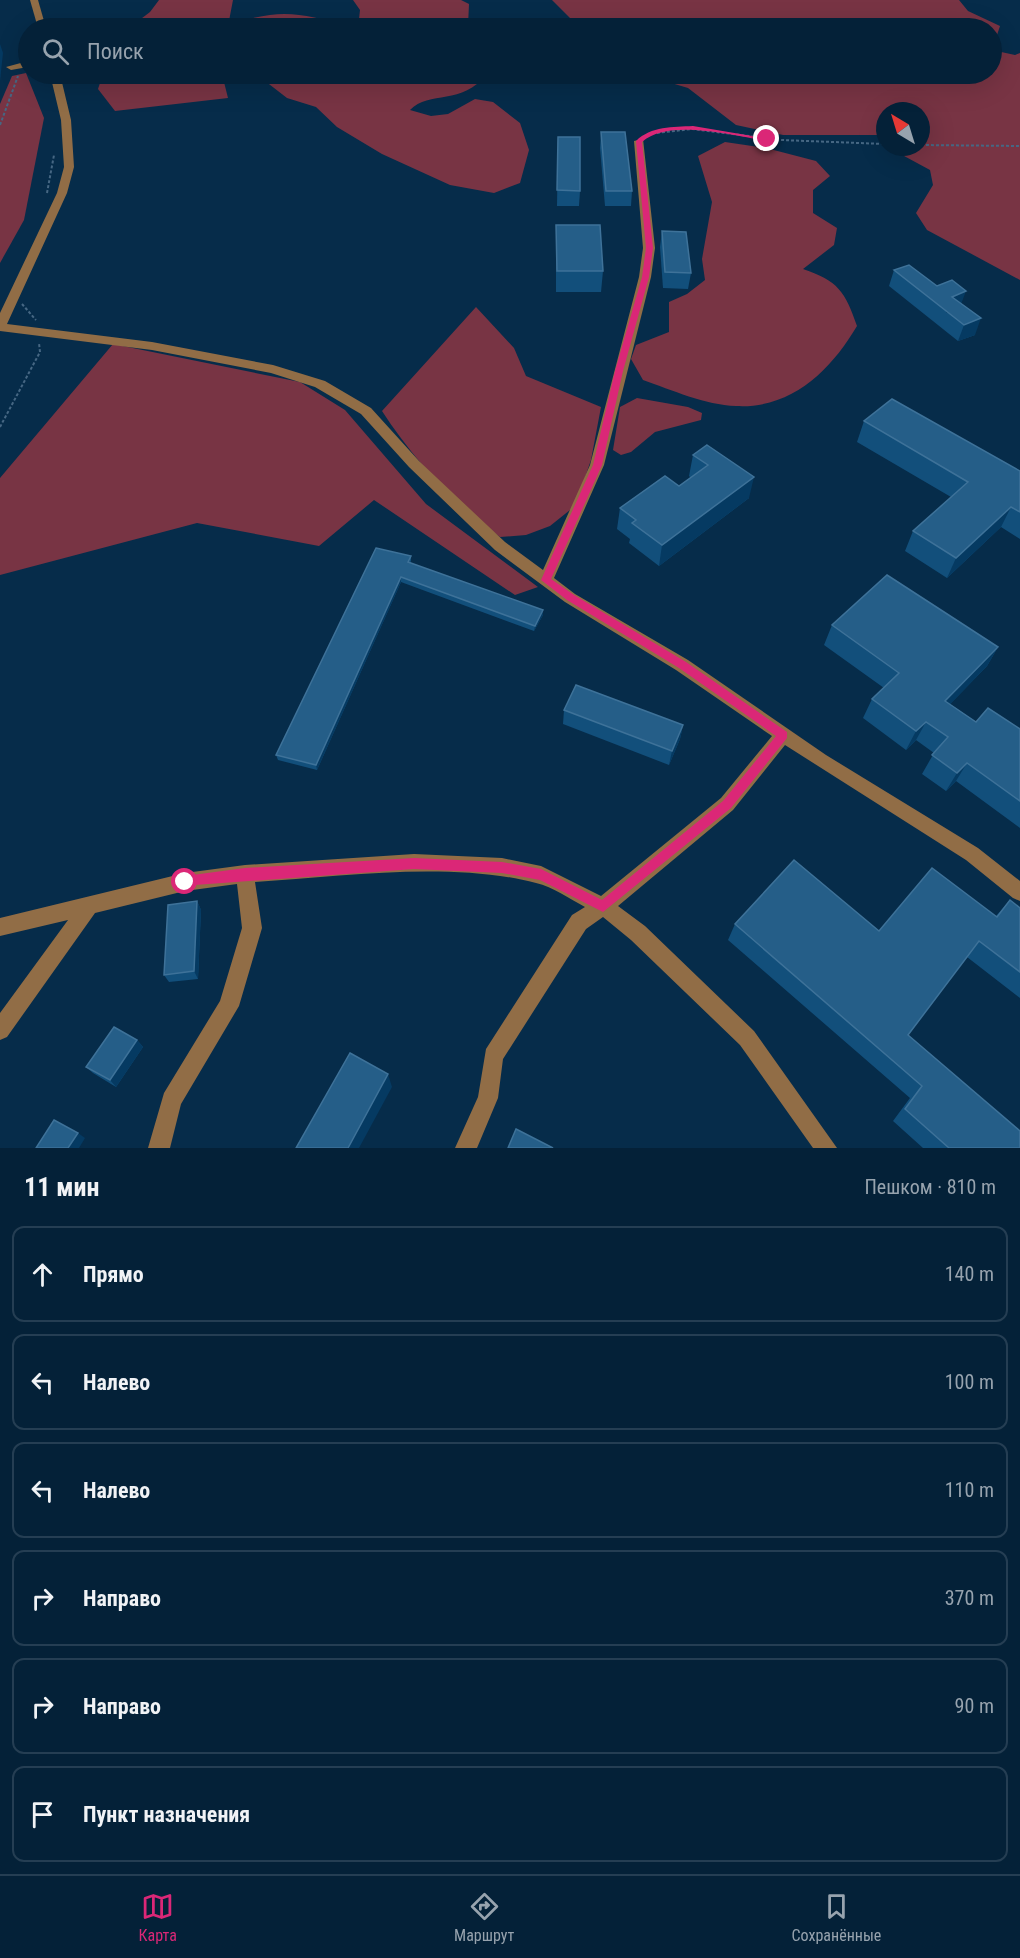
<!DOCTYPE html>
<html lang="ru">
<meta charset="utf-8">
<style>
:root{--surface:#042138;--page:#122e43;--text:#f1f3f6;--muted:#97a3ae;--line:#253e53;--accent:#db2777}
body{margin:0;font-family:"Roboto Condensed",sans-serif;background:var(--page);color:var(--text)}
.compass{position:absolute;left:876px;top:102px;width:54px;height:54px;border-radius:50%;background:var(--surface);box-shadow:0 6px 24px #0002;rotate:322deg}
.stop{position:absolute;width:18px;height:18px;margin:-14px;border:4px solid #db2777;border-radius:50%;background:#fff}
.stop.end{background:#db2777;border-color:#fff;box-shadow:0 2px 6px #0008}
.list{margin:0;padding:0;list-style:none}
h2{display:flex;justify-content:space-between;align-items:center;height:78px;margin:0;padding:0 24px;font-size:26px}
h2 small{font-size:20px;font-weight:400;color:var(--muted)}
.list li{display:grid;grid-template-columns:39px 1fr auto;gap:18px;align-items:center;box-sizing:border-box;height:96px;margin:0 12px 12px;padding:0 12px;border:2px solid var(--line);border-radius:12px}
.list b{display:block;font-size:22px;white-space:nowrap}
.list em{font-size:20px;font-style:normal;color:var(--muted)}
.icon{flex:none;width:33px;height:33px;fill:none;stroke:currentColor;stroke-width:2;stroke-linecap:round;stroke-linejoin:round}
.map{position:relative;flex:none;width:1020px;height:1148px;overflow:hidden}
.search{position:absolute;background:var(--surface);box-shadow:0 6px 24px #0002;left:18px;right:18px;top:18px;height:66px;display:flex;align-items:center;gap:15px;box-sizing:border-box;padding:0 21px;border-radius:33px;color:var(--muted);font-size:22px}
.sheet{height:726px;background:var(--surface)}
nav{display:flex;justify-content:space-around;align-items:center;box-sizing:border-box;height:84px;border-top:2px solid var(--line);background:var(--surface);font-size:16px;color:var(--muted)}
nav a{display:grid;justify-items:center;gap:3px}
nav .on{color:var(--accent)}
.map>svg:first-child{display:block}
.green{fill:#783444}
.lines{fill:none;stroke-linecap:round;stroke-linejoin:round}
.path{stroke:#466783;stroke-width:2;stroke-dasharray:3 2;stroke-linecap:butt}
.minor{fill:#916d46;fill-rule:evenodd}
.wall{fill:#124f7b}
.shaded-wall{fill:#053a62}
.building{fill:#255e88;stroke:#3e7299;stroke-width:1.5}
.route{fill:#db2777}
</style>
<div class="map">
<svg width="1020" height="1148" viewBox="0 0 1020 1148">
<rect width="100%" height="100%" fill="#062c4a"/>
<g class="green">
<path d="M159 0H233L228 26C279 7 300 13 350 26L359 19 360 10 353 0H461L469 4 468 26 470 28H129L150 12Z"/>
<polygon points="552,0 959,0 968,11 1000,26 992,50 1015,55 1020,53 1020,280 927,230 916,213 933,185 930,170 893,150 893,147 921,147 921,111 885,111 885,135 783,135 736,125 688,88 641,74 992,74 992,28 580,28"/>
<polygon points="26,73 44,118 24,220 0,263 0,104 12,76"/>
<polygon points="103,74 222,74 228,98 115,111 98,89"/>
<path d="M256 74H486C463 106 429 90 410 110L431 116 448 114 475 99 493 102 520 123 529 150 520 183 494 193 450 185 382 154 337 127 316 107 287 98Z"/>
<path d="M725 142 766 148 816 161 830 176 813 190V213L837 228 834 245 803 269C838 281 845 291 857 326 831 370 792 409 736 406 705 405 672 390 643 380L631 359 636 345 669 332V302L687 294 705 280 702 259 712 202 698 156Z"/>
<path d="M476 307 514 348 526 376 601 407 591 460 575 506 550 526 526 535 500 537C454 503 413 459 382 411Z"/>
<polygon points="113,344 300,382 345,410 426,504 538,587 515,595 374,500 319,546 197,523 0,575 0,478"/>
<polygon points="637,398 688,407 702,413 701,420 655,432 631,452 621,455 613,450 620,407"/>
</g>
<g class="lines">
<g class="path">
<polyline points="0,125 18,76"/>
<polyline points="647,134 692,129 781,140 885,144"/>
<polyline points="921,145 1020,146"/>
<polyline points="47,193 54,155"/>
<polyline points="22,304 36,320"/>
<polyline points="0,427 40,352 39,343"/>
</g>
<g class="minor">
<polygon points="30,0 38,0 46,28 38,28"/>
<polygon points="28,61 28,67 11,70 6,67"/>
<path d="M50 74H60L71 120 74 167 67 193 7 324 152 342 273 365 325 381 371 408 419 461 505 542 543 570 590 465 639 277 643 248 634 141 643 139 655 248 651 277 604 465 554 578 575 594 688 660 826 755 978 848 1020 881V901L1013 898 966 860 785 745 733 810 618 906 645 926 754 1031 837 1148H813L740 1045 631 940 603 917 586 929 503 1059 498 1098 477 1148H455L478 1097 486 1049 572 915 585 907C570 899 553 887 536 883 452 861 342 876 255 882L262 928 239 1006 181 1104 170 1148H148L164 1093 220 1001 242 928 237 884 185 891 95 913 7 1037 0 1040V1013L68 920 0 936V918L185 873 245 865 414 854 502 858 541 866 601 896 721 798 772 736 676 670 565 602 495 550 409 467 361 414 315 387 271 373 152 350 0 331V313L57 193 64 167 61 120Z"/>
</g>
</g>
<g class="wall">
<polygon points="601,132 632,191 631,206 605,206 600,148"/>
<polygon points="558,137 580,191 579,206 557,206"/>
<polygon points="556,225 603,271 601,292 556,292"/>
<polygon points="662,231 691,273 688,289 663,288 660,247"/>
<polygon points="894,270 962,304 975,335 958,341 889,286"/>
<polygon points="864,421 1020,471 1020,539 1001,527 947,578 905,551 913,531 951,497 857,442"/>
<polygon points="707,445 749,498 659,566 629,543 630,539 617,529 620,508 679,486 691,478 689,476 693,455"/>
<polygon points="411,556 411,561 410,563 543,615 534,631 401,582 317,770 278,760 276,755"/>
<polygon points="832,625 998,647 987,666 950,704 976,722 1020,729 1020,828 956,781 946,791 922,774 934,753 916,740 906,750 863,718 872,699 884,688 824,645"/>
<polygon points="564,710 683,725 680,739 669,765 563,724"/>
<polygon points="1010,900 1020,908 1020,998 967,957 908,1035 1020,1148 923,1148 893,1121 910,1098 728,940 735,924 879,931 996,916"/>
<polygon points="197,901 201,910 198,979 169,982 164,975"/>
<polygon points="137,1040 143,1047 116,1087 93,1073 86,1067"/>
</g>
<g class="shaded-wall">
<polygon points="0,44 3,53 0,81"/>
<polygon points="966,291 960,307 946,313 952,297"/>
<polygon points="981,318 975,335 958,341 964,325"/>
<polygon points="754,477 749,498 659,566 662,545"/>
<polygon points="1011,507 1001,527 947,578 956,558"/>
<polygon points="401,577 401,582 317,770 316,765"/>
<polygon points="543,610 543,615 534,631 535,626"/>
<polygon points="998,647 987,666 935,720 945,701"/>
<polygon points="926,722 916,740 906,750 916,731"/>
<polygon points="683,725 680,739 669,765 672,751"/>
<polygon points="967,763 956,781 946,791 957,773"/>
<polygon points="197,901 201,910 198,979 194,971"/>
<polygon points="137,1040 143,1047 116,1087 110,1080"/>
<polygon points="388,1074 392,1087 359,1148 348,1148"/>
<polygon points="78,1133 85,1138 79,1148 68,1148"/>
</g>
<g class="building">
<polygon points="601,132 625,132 632,191 606,191"/>
<polygon points="558,137 580,137 580,191 557,190"/>
<polygon points="556,225 600,225 603,271 557,271"/>
<polygon points="662,231 686,232 691,273 665,272"/>
<polygon points="909,265 937,286 952,280 966,291 952,297 981,318 964,325 894,270"/>
<polygon points="892,399 1020,471 1020,512 1011,507 956,558 913,531 968,482 864,421"/>
<polygon points="707,445 754,477 662,545 632,523 636,520 620,508 665,476 679,486 708,465 693,455"/>
<polygon points="376,548 411,556 408,562 543,610 535,626 401,577 316,765 276,755"/>
<polygon points="887,575 998,647 945,701 976,722 988,708 1020,729 1020,801 967,763 957,773 932,755 948,737 926,722 916,731 872,699 899,673 832,625"/>
<polygon points="576,685 683,725 672,751 564,710"/>
<polygon points="794,860 879,931 932,868 997,917 1010,900 1020,908 1020,972 979,941 908,1035 1020,1131 1020,1148 949,1148 905,1109 922,1086 735,924"/>
<polygon points="197,901 194,971 164,975 168,905"/>
<polygon points="114,1027 137,1040 110,1080 86,1067"/>
<polygon points="350,1053 388,1074 348,1148 296,1148"/>
<polygon points="54,1120 78,1133 68,1148 36,1148"/>
<polygon points="516,1129 553,1148 508,1148"/>
</g>
<path class="route" d="M693 126 770 139 767 141C734 136 669 118 642 142L653 248 649 277 623 371 602 465 551 579 574 595 686 662 787 732V738L731 808 603 912 540 880 502 873 414 869 181 886 179 882 185 876 245 868 414 858 502 862 541 869 602 900 723 801 776 736 679 668 567 600 541 580 593 465 615 371 642 277 646 248 636 141C651 126 673 127 693 126Z"/>
</svg>
<svg class="compass" viewBox="-18 -18 36 36"><path d="M0-13l5 13h-10z" fill="#e53935"/><path d="M0 13l5-13h-10z" fill="#97a3ae"/></svg>
<div class="stop" style="left:185px;top:882px"></div>
<div class="stop end" style="left:767px;top:139px"></div>
<div class="search"><svg class="icon" aria-label="search" viewBox="0 0 24 24"><circle cx="10" cy="10" r="6"/><path d="M15 15l6 6"/></svg>Поиск</div>
</div>
<section class="sheet">
<h2>11 мин<small>Пешком · 810 m</small></h2>
<ul class="list">
<li><svg class="icon" aria-label="ahead" viewBox="0 0 24 24"><path d="M12 20V5M6 11l6-6 6 6"/></svg><div><b>Прямо</b></div><em>140 m</em></li>
<li><svg class="icon" aria-label="left" viewBox="0 0 24 24"><path d="M17 20v-9H6M10 6l-5 5 5 5"/></svg><div><b>Налево</b></div><em>100 m</em></li>
<li><svg class="icon" aria-label="left" viewBox="0 0 24 24"><path d="M17 20v-9H6M10 6l-5 5 5 5"/></svg><div><b>Налево</b></div><em>110 m</em></li>
<li><svg class="icon" aria-label="right" viewBox="0 0 24 24"><path d="M7 20v-9h11M14 6l5 5-5 5"/></svg><div><b>Направо</b></div><em>370 m</em></li>
<li><svg class="icon" aria-label="right" viewBox="0 0 24 24"><path d="M7 20v-9h11M14 6l5 5-5 5"/></svg><div><b>Направо</b></div><em>90 m</em></li>
<li><svg class="icon" aria-label="arrive" viewBox="0 0 24 24"><path d="M6 21V4h12l-3 4 3 4H6"/></svg><div><b>Пункт назначения</b></div></li>
</ul>
</section>
<nav>
<a class="on"><svg class="icon" aria-label="map" viewBox="0 0 24 24"><path d="M3 6l6-2 6 2 6-2v14l-6 2-6-2-6 2zM9 4v14M15 6v14"/></svg>Карта</a>
<a><svg class="icon" aria-label="directions" viewBox="0 0 24 24"><path d="M12 3l9 9-9 9-9-9zM9 14v-3h6M13 9l2 2-2 2"/></svg>Маршрут</a>
<a><svg class="icon" aria-label="saved" viewBox="0 0 24 24"><path d="M7 4h10v16l-5-4-5 4z"/></svg>Сохранённые</a>
</nav>
